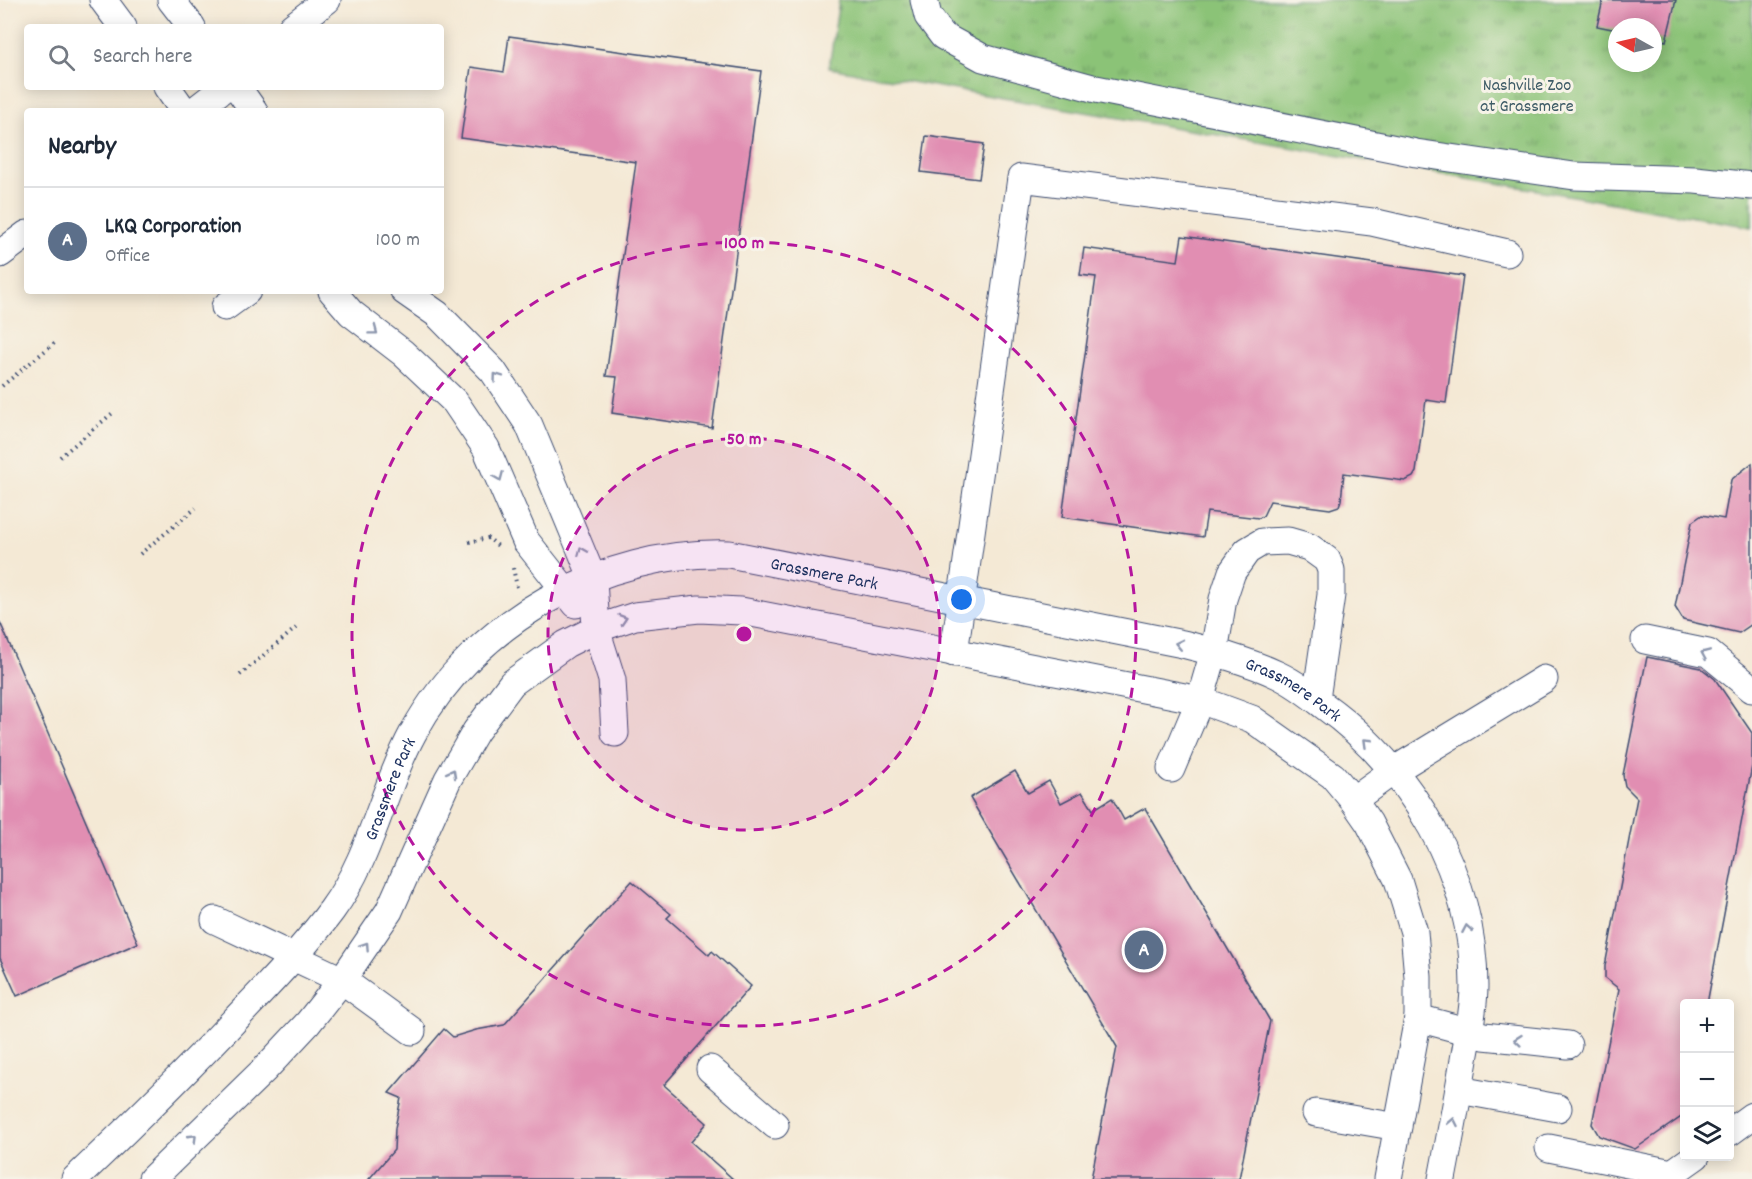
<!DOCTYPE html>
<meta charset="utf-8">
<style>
:root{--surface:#fff;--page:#f2f2f3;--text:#1f2937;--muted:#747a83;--line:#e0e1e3;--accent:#db2777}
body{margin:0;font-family:Dekko,sans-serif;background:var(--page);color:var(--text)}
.controls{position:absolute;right:18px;bottom:18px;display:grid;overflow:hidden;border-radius:6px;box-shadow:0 3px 15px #0003}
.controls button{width:54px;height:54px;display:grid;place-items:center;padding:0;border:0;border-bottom:2px solid var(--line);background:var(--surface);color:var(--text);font:30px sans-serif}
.compass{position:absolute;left:1608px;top:18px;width:54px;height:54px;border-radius:50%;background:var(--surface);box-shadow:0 3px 15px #0003;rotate:278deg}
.you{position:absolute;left:962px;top:600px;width:21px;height:21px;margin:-15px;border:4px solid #fff;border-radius:50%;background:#1a73e8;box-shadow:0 0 0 9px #1a73e833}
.badge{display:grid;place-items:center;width:39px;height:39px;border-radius:50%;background:var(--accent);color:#fff;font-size:20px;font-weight:700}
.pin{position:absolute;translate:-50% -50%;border:3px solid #fff;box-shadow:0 2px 6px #0006}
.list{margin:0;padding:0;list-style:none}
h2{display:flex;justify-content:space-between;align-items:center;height:78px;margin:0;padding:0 24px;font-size:26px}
h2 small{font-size:20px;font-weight:400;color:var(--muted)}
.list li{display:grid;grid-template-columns:39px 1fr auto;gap:18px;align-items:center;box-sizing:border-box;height:108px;padding:0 24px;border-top:2px solid var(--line)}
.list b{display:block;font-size:22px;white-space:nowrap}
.list p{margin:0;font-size:20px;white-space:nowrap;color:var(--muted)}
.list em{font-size:20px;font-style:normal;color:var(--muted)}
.icon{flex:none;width:33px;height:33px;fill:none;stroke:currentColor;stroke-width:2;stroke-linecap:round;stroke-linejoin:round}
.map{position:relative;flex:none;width:1752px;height:1179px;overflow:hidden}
.search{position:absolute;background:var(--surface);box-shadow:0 3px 15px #0003;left:24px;top:24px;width:420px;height:66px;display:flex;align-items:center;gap:15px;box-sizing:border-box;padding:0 21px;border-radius:6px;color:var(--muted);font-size:22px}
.panel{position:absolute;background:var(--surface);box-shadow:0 3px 15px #0003;left:24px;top:108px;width:420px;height:186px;border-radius:6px}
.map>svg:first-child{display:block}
.grass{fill:url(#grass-tufts);stroke:#53796a;stroke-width:1.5;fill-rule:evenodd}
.building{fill:#e18eb2}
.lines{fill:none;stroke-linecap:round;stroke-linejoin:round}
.minor-casing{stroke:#3c4b70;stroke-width:29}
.path{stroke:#3c4b70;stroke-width:4;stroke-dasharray:1.5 4.5;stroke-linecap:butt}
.minor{stroke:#fff;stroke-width:27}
.oneway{stroke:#8d97ae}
.ring{fill:none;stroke:#b5179e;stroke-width:3;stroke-dasharray:10 8}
.labels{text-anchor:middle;stroke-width:6;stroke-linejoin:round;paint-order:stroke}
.park-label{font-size:18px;fill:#3d5b66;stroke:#f7f3e8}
.street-label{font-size:18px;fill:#1b2f5e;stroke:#f7f3e8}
.centre{fill:#b5179e;stroke:#f7f3e8;stroke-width:3}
.ring-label{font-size:18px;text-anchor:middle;font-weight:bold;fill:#b5179e;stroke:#f7f3e8;stroke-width:6;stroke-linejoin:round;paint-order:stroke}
</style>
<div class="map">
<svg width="1752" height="1179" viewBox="0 0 1752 1179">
<defs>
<pattern id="grass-tufts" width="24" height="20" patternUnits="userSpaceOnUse" patternTransform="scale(1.5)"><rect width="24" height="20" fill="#8bc377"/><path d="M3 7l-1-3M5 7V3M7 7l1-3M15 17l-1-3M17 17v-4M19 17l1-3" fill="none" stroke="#719f65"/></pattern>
</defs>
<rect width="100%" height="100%" fill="#f7f3e8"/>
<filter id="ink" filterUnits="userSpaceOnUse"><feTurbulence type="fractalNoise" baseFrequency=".0167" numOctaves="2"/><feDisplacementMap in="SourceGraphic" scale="12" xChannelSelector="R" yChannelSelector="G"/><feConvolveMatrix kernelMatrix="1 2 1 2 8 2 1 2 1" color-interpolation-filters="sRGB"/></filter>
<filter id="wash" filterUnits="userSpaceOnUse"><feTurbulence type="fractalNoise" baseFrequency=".008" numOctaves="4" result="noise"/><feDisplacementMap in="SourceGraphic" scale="24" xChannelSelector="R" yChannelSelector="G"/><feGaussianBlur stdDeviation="1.35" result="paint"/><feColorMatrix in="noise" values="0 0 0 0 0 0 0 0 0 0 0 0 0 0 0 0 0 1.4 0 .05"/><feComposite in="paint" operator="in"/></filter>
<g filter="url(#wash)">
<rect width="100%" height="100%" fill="#f4e9d5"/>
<path class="grass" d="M839 0H1752V227L829 68ZM1617 27H1653V63H1617Z"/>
<g id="blocks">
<g class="building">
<polygon points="1603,0 1676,0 1666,41 1653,38 1653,27 1617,27 1617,30 1597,26"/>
<polygon points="509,36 761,71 712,428 612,413 617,377 606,376 636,162 461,138 471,67 504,72"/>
<polygon points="926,136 984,144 979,179 921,172"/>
<polygon points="1182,236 1463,276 1446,403 1426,400 1416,472 1413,477 1405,481 1344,473 1341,500 1339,506 1330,509 1270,501 1263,516 1259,518 1207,512 1203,537 1062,517 1096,277 1080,275 1084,248 1178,261"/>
<polygon points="1752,463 1752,624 1739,633 1683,620 1675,607 1692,522 1702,515 1724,519 1731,480"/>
<polygon points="0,622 138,943 17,996 0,958"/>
<polygon points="1647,657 1701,668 1715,679 1752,733 1752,766 1707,1004 1684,1004 1684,1115 1635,1149 1599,1136 1592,1124 1619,989 1605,978 1605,966 1637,798 1625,786 1623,775"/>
<polygon points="1015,771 1028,793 1049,781 1061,803 1082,792 1093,810 1112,798 1124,820 1145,808 1270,1021 1239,1179 1091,1179 1117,1047 970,798"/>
<polygon points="632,881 671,914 667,918 709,955 712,951 751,986 664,1085 707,1123 691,1142 733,1179 369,1179 394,1150 395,1128 401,1098 389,1093 444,1029 453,1037 476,1030 504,1025"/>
</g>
</g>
</g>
<g filter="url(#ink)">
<use href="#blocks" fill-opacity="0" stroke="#3c4b70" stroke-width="1.5"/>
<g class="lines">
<g class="minor-casing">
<g id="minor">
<polyline points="103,0 123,27"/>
<polyline points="171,0 192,27"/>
<polyline points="924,0 928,16 943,36 983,58 1096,89 1416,153 1574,176 1695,180 1752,186"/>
<polyline points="292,27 327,0"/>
<polyline points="167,87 184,111"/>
<polyline points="237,87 254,111"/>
<polyline points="194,111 225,87"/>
<polyline points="0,254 27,234"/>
<polyline points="332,291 351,313 403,353 455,402 486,448 526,541 576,604"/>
<polyline points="404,291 437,314 493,371 529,425 593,579 596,629 612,680 615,733"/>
<polyline points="225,307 247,291"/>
<polyline points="1645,640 1708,653 1752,689"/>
<polyline points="954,653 1021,178 1372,222 1507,253"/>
<polyline points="1171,769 1200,700 1214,652 1223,599 1232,572 1247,551 1262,542 1288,541 1309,547 1327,560 1331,570 1331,595 1316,699"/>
<polyline points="1353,800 1393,771 1544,679"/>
<polyline points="215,920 342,980 412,1031"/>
<polyline points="1418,1018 1484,1036 1568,1045"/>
<polyline points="710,1069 775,1125"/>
<polyline points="1459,1090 1558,1108"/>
<polyline points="1316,1113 1398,1127"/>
<polyline points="1730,1132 1752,1116"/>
<polyline points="1549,1148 1672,1173 1696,1156"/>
<path id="s1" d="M75 1179C134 1123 192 1066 247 1007 277 976 306 945 332 910 371 857 382 790 413 733 474 621 603 550 729 554L1183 644C1214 652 1249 661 1278 675 1295 683 1309 694 1323 705 1412 769 1474 875 1474 986 1474 1009 1469 1032 1465 1054 1458 1096 1450 1137 1442 1179"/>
<polyline points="152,1179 265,1069 308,1023 342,980 389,911 448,779 476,731 512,683 566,644 596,629 635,616 699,609 741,611 1200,700 1252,719 1333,776 1353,800 1369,823 1398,880 1414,932 1418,977 1418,1018 1388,1179"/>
</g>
</g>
<g class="path">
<polyline points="2,386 57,341"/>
<polyline points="60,457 115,411"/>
<polyline points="469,542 488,538 498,546"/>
<polyline points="140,554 196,508"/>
<polyline points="513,568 517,587"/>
<polyline points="240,675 296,628"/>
</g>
<use href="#minor" class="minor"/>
</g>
<defs><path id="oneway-chevron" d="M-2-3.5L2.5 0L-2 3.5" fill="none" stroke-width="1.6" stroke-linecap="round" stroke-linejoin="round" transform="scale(1.5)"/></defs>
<g class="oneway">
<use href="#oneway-chevron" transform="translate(374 331) rotate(37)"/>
<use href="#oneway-chevron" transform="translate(497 377) rotate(-126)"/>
<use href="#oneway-chevron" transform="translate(499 477) rotate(67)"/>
<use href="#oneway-chevron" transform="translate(582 551) rotate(-113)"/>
<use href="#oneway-chevron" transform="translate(623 619) rotate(-18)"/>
<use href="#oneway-chevron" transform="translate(1179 644) rotate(-168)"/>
<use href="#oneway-chevron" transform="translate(1705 654) rotate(-157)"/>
<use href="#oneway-chevron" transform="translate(1367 742) rotate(-136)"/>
<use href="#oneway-chevron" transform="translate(452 773) rotate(-61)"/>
<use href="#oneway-chevron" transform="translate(1467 929) rotate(-100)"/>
<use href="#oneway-chevron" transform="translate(365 946) rotate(-56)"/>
<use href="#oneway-chevron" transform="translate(1518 1040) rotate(-174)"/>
<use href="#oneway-chevron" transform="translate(1453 1122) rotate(-79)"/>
<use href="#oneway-chevron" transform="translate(193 1138) rotate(-44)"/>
</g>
</g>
<circle cx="744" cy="634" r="196" fill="#b5179e" fill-opacity=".12"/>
<g class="ring">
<circle cx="744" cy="634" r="196"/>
<circle cx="744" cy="634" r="392"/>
</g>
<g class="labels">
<g class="park-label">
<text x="1527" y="90">Nashville Zoo<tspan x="1527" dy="21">at Grassmere</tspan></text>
</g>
<g class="street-label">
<text dy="6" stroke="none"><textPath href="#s1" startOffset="1046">Grassmere Park</textPath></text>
<text dy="6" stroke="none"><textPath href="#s1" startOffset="1532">Grassmere Park</textPath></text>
<text dy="6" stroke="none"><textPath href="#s1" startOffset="507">Grassmere Park</textPath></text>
</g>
</g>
<circle cx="744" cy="634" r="9" class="centre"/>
<g class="ring-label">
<text x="744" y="248">100 m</text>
<text x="744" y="444">50 m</text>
</g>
</svg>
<div class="controls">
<button>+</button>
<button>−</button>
<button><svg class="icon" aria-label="layers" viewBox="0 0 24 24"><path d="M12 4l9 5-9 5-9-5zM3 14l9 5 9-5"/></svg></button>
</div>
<svg class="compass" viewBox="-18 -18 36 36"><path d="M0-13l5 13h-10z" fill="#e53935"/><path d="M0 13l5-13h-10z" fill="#747a83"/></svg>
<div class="you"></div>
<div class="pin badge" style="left:1144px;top:950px;background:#5c6f8a">A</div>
<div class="search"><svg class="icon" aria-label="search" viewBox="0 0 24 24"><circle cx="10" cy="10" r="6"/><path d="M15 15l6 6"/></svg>Search here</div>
<section class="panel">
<h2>Nearby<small></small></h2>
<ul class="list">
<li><span class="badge" style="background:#5c6f8a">A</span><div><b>LKQ Corporation</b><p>Office</p></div><em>100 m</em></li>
</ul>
</section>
</div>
